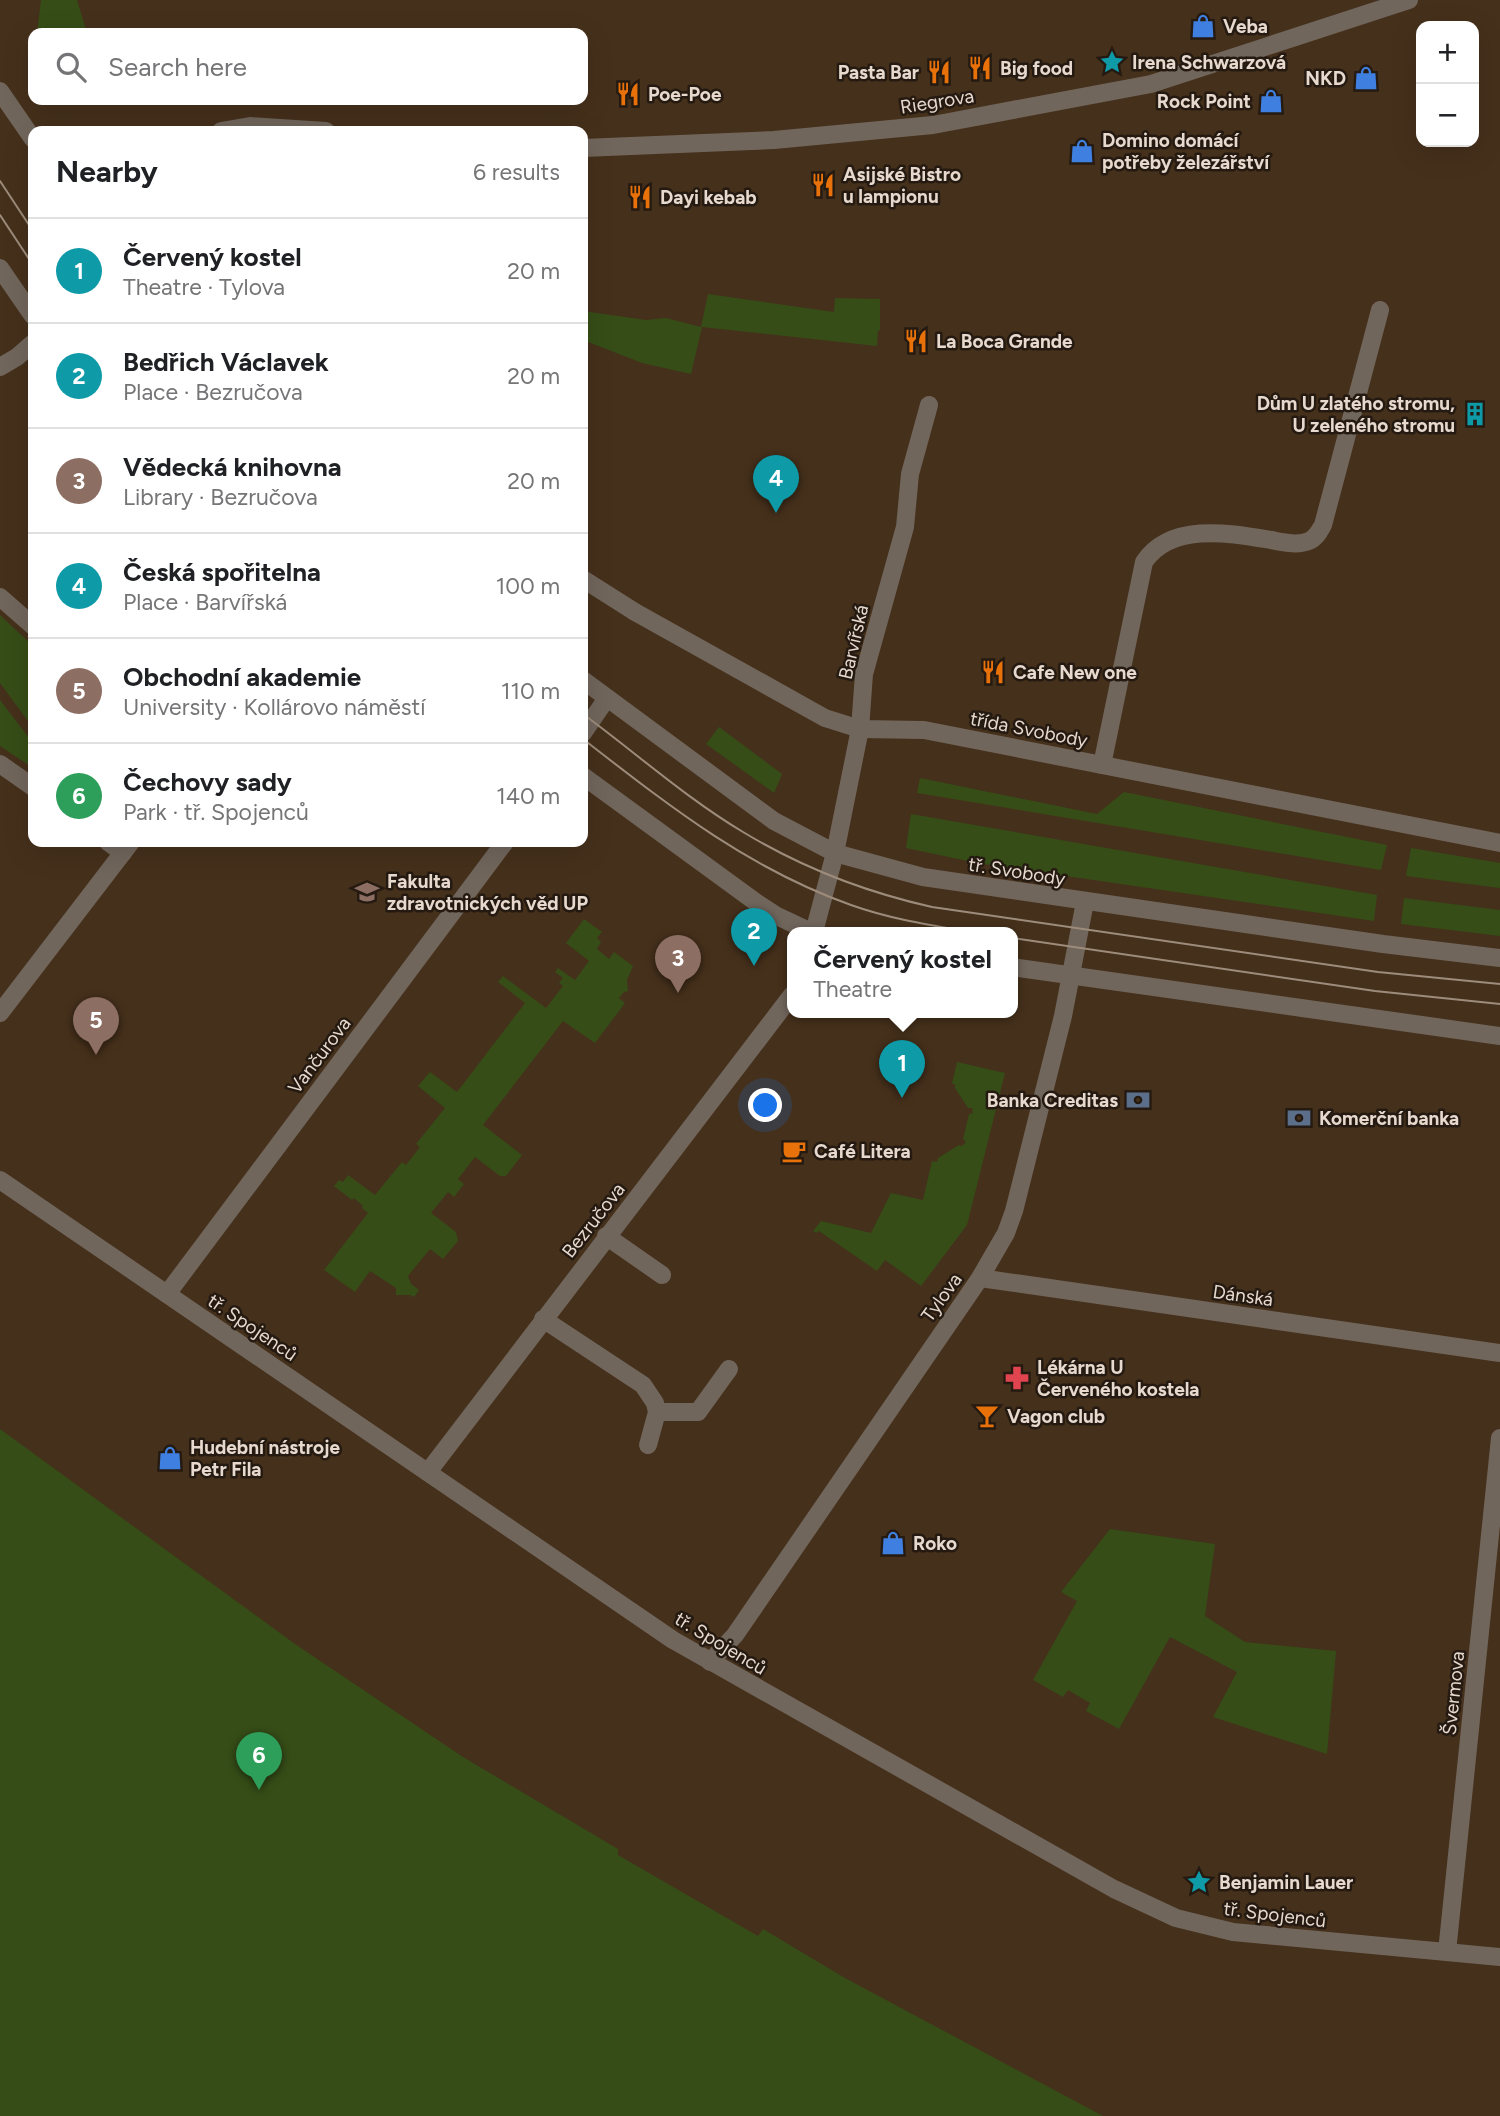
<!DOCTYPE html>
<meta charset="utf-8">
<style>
:root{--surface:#fff;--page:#f2f2f2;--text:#202124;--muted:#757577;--line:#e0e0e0;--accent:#111827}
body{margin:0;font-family:Figtree,sans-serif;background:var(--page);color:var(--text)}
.controls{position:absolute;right:21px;top:21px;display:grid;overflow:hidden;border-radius:14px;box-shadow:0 7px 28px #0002}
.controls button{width:63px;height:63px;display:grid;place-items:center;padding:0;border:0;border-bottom:2px solid var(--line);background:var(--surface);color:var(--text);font:35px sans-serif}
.you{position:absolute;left:766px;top:1106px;width:24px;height:24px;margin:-18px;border:5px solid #fff;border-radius:50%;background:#1a73e8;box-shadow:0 0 0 10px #1a73e833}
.badge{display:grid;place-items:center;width:46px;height:46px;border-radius:50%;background:var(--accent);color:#fff;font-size:23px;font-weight:700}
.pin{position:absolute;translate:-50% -58px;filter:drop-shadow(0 2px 4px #0008)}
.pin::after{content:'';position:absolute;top:37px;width:24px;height:21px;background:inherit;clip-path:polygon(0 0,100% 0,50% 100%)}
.popup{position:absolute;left:787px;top:927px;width:231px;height:91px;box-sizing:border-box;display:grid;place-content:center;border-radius:14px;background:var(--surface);filter:drop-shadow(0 2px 5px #0005);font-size:23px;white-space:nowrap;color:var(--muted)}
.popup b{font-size:26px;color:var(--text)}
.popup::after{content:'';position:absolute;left:50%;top:100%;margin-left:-14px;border:14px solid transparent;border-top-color:var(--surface)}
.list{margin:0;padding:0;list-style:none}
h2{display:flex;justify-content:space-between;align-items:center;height:91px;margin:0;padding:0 28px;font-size:30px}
h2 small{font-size:23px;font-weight:400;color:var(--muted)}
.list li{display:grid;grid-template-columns:46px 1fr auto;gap:21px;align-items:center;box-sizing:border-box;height:105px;padding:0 28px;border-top:2px solid var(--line)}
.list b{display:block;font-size:26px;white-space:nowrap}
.list p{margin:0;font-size:23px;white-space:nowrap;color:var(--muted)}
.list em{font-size:23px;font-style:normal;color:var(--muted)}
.icon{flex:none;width:38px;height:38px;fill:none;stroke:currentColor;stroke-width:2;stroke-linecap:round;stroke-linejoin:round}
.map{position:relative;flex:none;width:1500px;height:2116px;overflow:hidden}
.search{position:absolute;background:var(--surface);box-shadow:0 7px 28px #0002;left:28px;top:28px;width:560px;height:77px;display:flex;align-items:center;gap:18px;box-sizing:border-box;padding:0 24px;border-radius:14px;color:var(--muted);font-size:26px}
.panel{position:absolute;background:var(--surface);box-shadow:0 7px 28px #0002;left:28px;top:126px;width:560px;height:721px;border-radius:14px}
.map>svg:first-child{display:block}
.green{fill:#364d17}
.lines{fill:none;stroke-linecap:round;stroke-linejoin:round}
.service{stroke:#71665c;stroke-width:18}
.pedestrian{stroke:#71665c;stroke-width:18}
.minor{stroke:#71665c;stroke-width:18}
.tertiary{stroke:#71665c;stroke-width:18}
.tram{stroke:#9d8c7b;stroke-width:2}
.labels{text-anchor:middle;stroke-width:5;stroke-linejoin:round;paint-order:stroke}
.poi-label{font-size:19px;font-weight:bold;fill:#e7d9cd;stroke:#241a11;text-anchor:start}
.street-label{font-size:19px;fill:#e7d9cd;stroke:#241a11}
</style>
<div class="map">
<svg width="1500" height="2116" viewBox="0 0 1500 2116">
<rect width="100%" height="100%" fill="#45301b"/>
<g class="green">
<polygon points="41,0 77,0 87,33 37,33"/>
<polygon points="708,294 834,312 835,298 880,299 880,330 878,331 877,346 702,327 691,374 642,363 583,340 583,311 646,320 666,318 701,327"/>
<polygon points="0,615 33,646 33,728 0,683"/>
<polygon points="0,700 33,743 33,768 0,746"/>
<polygon points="719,727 782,774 774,793 706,744"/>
<polygon points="920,778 1097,814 1124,792 1387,845 1381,870 917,793"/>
<polygon points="911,814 1377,895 1374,921 977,863 906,848"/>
<polygon points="1411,848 1500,863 1500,888 1406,876"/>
<polygon points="1404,898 1500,910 1500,936 1401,924"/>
<polygon points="584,919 602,932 597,938 601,942 597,949 609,959 614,952 633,966 627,980 628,991 624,992 619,998 625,1003 595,1043 563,1021 483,1125 522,1155 506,1176 500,1176 475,1157 458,1179 464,1184 454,1197 448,1192 431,1213 456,1232 458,1241 443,1259 430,1249 408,1276 411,1284 419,1290 414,1297 410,1295 396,1295 396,1288 370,1271 355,1292 324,1270 368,1213 362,1208 363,1206 354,1198 352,1200 334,1186 339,1180 343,1182 348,1175 375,1195 402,1162 406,1165 420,1147 416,1144 445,1108 418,1086 430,1072 457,1092 525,1003 498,982 503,976 546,1008 563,986 559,983 563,978 555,972 558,968 575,980 589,961 566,943"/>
<polygon points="957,1062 1005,1073 967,1225 921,1286 885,1260 877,1271 819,1231 816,1233 813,1231 821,1221 871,1233 891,1193 923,1200 932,1161 937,1162 938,1158 959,1145 962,1146 966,1142 963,1139 969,1114 973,1113 972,1108 968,1108 955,1088 955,1084 952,1084"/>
<polygon points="0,1429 295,1644 463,1757 618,1849 618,1855 758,1936 763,1929 845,1978 1103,2116 0,2116"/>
<polygon points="1110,1529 1215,1544 1205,1616 1245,1642 1336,1651 1327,1754 1213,1717 1237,1672 1170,1637 1119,1729 1086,1711 1090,1703 1068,1690 1063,1697 1033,1680 1077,1601 1061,1592"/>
</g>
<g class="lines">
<g class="service">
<path d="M1102 765 1144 562C1171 522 1229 533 1271 540 1282 542 1297 546 1309 541 1316 538 1319 532 1323 525L1380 310"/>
<polyline points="606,1236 662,1275"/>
<polyline points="543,1319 643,1385 655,1403 657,1412 648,1445"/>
<polyline points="657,1412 698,1412 729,1369"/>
</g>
<g class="pedestrian">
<polyline points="221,131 250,126 326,131"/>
<polyline points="583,148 774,140 933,125 1151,84 1409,0"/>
<polyline points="583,579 635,612"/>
</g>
<g class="minor">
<polyline points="0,367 17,357 33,343"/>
<polyline points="0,597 33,626"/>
<polyline points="635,612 825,718 860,729 924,730 1500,843"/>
<polyline points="583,733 607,698"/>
<polyline points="0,764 33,787"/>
<polyline points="108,842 123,853"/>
<polyline points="814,932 835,853 860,729 864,674 905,527 910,474 929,405"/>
<polyline points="0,1013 131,842"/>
<polyline points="0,1180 673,1640 1114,1889 1176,1918 1233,1932 1500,1957"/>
<polyline points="980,1278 1500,1353"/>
<polyline points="167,1294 505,842"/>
<polyline points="428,1472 792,995"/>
<polyline points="710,1662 735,1635 980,1278 1006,1233 1014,1211 1063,1016 1085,902"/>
<polyline points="1447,1952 1500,1438"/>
</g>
<g class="tertiary">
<polyline points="0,91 33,139"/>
<polyline points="0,268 33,316"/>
<polyline points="583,680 774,821 835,853 923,877 1383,944 1500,958"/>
<polyline points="583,776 757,903 777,916 811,932"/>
<polyline points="1012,967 1500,1036"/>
</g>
<g class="tram">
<polyline points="0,181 33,231"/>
<polyline points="0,215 33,265"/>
<path d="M583 714C636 753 686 798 743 832 801 867 865 892 932 907L1378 972 1500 984"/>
<path d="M583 739C668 805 747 868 851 905 890 919 930 925 971 932"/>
<polyline points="1012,938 1375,991 1500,1004"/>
</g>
</g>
<defs>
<g id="shop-bare" transform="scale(1.89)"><path d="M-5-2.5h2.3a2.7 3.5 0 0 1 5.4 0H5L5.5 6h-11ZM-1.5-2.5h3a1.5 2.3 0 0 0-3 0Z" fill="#3f7fe0" stroke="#241a11" stroke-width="2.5" paint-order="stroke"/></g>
<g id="sight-bare" transform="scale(1.89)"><path d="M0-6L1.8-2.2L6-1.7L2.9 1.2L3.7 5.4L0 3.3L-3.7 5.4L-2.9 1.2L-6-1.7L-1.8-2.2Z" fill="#0f9aa8" stroke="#241a11" stroke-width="2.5" paint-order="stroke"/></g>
<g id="restaurant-bare" transform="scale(1.89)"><path d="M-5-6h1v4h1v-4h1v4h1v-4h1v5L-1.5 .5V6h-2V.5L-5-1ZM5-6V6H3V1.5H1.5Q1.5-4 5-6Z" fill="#e8710a" stroke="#241a11" stroke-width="2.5" paint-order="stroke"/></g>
<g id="building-bare" transform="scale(1.89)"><path d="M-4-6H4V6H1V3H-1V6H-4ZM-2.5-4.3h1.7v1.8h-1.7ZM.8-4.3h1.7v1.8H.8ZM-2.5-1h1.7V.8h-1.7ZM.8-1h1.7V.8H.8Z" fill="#0f9aa8" stroke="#241a11" stroke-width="2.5" paint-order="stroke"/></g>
<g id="university-bare" transform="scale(1.89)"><path d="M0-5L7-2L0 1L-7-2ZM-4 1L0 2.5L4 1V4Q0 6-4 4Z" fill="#8d6e63" stroke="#241a11" stroke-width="2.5" paint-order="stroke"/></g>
<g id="bank-bare" transform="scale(1.89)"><path d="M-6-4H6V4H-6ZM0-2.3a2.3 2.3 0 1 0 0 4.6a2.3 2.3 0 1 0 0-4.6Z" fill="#5c6f8a" stroke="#241a11" stroke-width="2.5" paint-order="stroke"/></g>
<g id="cafe-bare" transform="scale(1.89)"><path d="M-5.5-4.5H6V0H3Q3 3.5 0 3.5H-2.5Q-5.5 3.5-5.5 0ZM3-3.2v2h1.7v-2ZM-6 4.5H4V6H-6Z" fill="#e8710a" stroke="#241a11" stroke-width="2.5" paint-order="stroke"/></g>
<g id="pharmacy-bare" transform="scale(1.89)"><path d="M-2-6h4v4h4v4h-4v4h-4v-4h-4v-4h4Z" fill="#e0444e" stroke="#241a11" stroke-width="2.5" paint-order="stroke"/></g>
<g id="bar-bare" transform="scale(1.89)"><path d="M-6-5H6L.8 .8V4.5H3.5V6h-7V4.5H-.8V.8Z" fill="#e8710a" stroke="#241a11" stroke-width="2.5" paint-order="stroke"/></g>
</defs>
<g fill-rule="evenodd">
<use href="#shop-bare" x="1203" y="26"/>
<use href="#sight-bare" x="1112" y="62"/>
<use href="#restaurant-bare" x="980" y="68"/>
<use href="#restaurant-bare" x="939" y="72"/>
<use href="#shop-bare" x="1366" y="78"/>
<use href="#restaurant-bare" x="628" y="94"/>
<use href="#shop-bare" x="1271" y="101"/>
<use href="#shop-bare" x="1082" y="151"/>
<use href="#restaurant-bare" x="823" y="185"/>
<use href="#restaurant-bare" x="640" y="197"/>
<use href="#restaurant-bare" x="916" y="341"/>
<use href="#building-bare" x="1475" y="414"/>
<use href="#restaurant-bare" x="993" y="672"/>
<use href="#university-bare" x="367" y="892"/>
<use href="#bank-bare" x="1138" y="1100"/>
<use href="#bank-bare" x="1299" y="1118"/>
<use href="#cafe-bare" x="794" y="1151"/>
<use href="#pharmacy-bare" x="1017" y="1378"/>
<use href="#bar-bare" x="987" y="1416"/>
<use href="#shop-bare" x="170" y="1458"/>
<use href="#shop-bare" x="893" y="1543"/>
<use href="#sight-bare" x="1199" y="1882"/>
</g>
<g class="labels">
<g class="poi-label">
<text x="1223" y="33">Veba</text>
<text x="1132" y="69">Irena Schwarzová</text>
<text x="1000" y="75">Big food</text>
<text x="919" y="79" text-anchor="end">Pasta Bar</text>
<text x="1346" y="85" text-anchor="end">NKD</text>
<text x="648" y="101">Poe-Poe</text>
<text x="1251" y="108" text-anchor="end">Rock Point</text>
<text x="1102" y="147">Domino domácí<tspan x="1102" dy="22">potřeby železářství</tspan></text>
<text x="843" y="181">Asijské Bistro<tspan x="843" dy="22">u lampionu</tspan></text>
<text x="660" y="204">Dayi kebab</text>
<text x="936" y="348">La Boca Grande</text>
<text x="1455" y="410" text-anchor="end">Dům U zlatého stromu,<tspan x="1455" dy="22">U zeleného stromu</tspan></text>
<text x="1013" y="679">Cafe New one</text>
<text x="387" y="888">Fakulta<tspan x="387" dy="22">zdravotnických věd UP</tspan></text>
<text x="1118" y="1107" text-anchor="end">Banka Creditas</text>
<text x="1319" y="1125">Komerční banka</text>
<text x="814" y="1158">Café Litera</text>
<text x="1037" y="1374">Lékárna U<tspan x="1037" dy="22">Červeného kostela</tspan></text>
<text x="1007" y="1423">Vagon club</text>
<text x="190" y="1454">Hudební nástroje<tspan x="190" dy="22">Petr Fila</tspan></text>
<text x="913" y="1550">Roko</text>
<text x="1219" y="1889">Benjamin Lauer</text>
</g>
<g class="street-label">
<text transform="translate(937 101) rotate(-9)" y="7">Riegrova</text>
<text transform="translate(853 642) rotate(-77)" y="7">Barvířská</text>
<text transform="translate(1029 729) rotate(11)" y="7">třída Svobody</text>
<text transform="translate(1017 871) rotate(9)" y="7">tř. Svobody</text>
<text transform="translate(319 1055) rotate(-53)" y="7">Vančurova</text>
<text transform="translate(593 1220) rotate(-52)" y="7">Bezručova</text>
<text transform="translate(1243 1295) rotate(8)" y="7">Dánská</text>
<text transform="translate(941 1297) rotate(-54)" y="7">Tylova</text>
<text transform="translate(253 1327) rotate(34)" y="7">tř. Spojenců</text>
<text transform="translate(721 1643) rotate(31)" y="7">tř. Spojenců</text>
<text transform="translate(1453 1693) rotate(-84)" y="7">Švermova</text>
<text transform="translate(1275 1914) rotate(7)" y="7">tř. Spojenců</text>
</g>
</g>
</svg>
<div class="controls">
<button>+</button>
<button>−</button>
</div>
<div class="you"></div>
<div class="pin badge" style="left:902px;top:1098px;background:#0f9aa8">1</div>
<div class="popup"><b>Červený kostel</b>Theatre</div>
<div class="pin badge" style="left:754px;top:966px;background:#0f9aa8">2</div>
<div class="pin badge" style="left:678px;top:993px;background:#8d6e63">3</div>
<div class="pin badge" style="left:776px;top:513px;background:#0f9aa8">4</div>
<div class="pin badge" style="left:96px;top:1055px;background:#8d6e63">5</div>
<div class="pin badge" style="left:259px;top:1790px;background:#2e9e5b">6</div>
<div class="search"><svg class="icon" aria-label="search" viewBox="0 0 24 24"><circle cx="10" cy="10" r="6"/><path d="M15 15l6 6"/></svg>Search here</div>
<section class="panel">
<h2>Nearby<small>6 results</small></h2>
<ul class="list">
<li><span class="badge" style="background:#0f9aa8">1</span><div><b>Červený kostel</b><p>Theatre · Tylova</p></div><em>20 m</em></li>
<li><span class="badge" style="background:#0f9aa8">2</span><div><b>Bedřich Václavek</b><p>Place · Bezručova</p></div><em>20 m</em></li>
<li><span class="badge" style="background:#8d6e63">3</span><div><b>Vědecká knihovna</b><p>Library · Bezručova</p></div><em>20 m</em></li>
<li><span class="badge" style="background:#0f9aa8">4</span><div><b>Česká spořitelna</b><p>Place · Barvířská</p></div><em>100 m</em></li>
<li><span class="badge" style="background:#8d6e63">5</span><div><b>Obchodní akademie</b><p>University · Kollárovo náměstí</p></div><em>110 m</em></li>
<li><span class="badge" style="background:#2e9e5b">6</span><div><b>Čechovy sady</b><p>Park · tř. Spojenců</p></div><em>140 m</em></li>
</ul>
</section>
</div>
